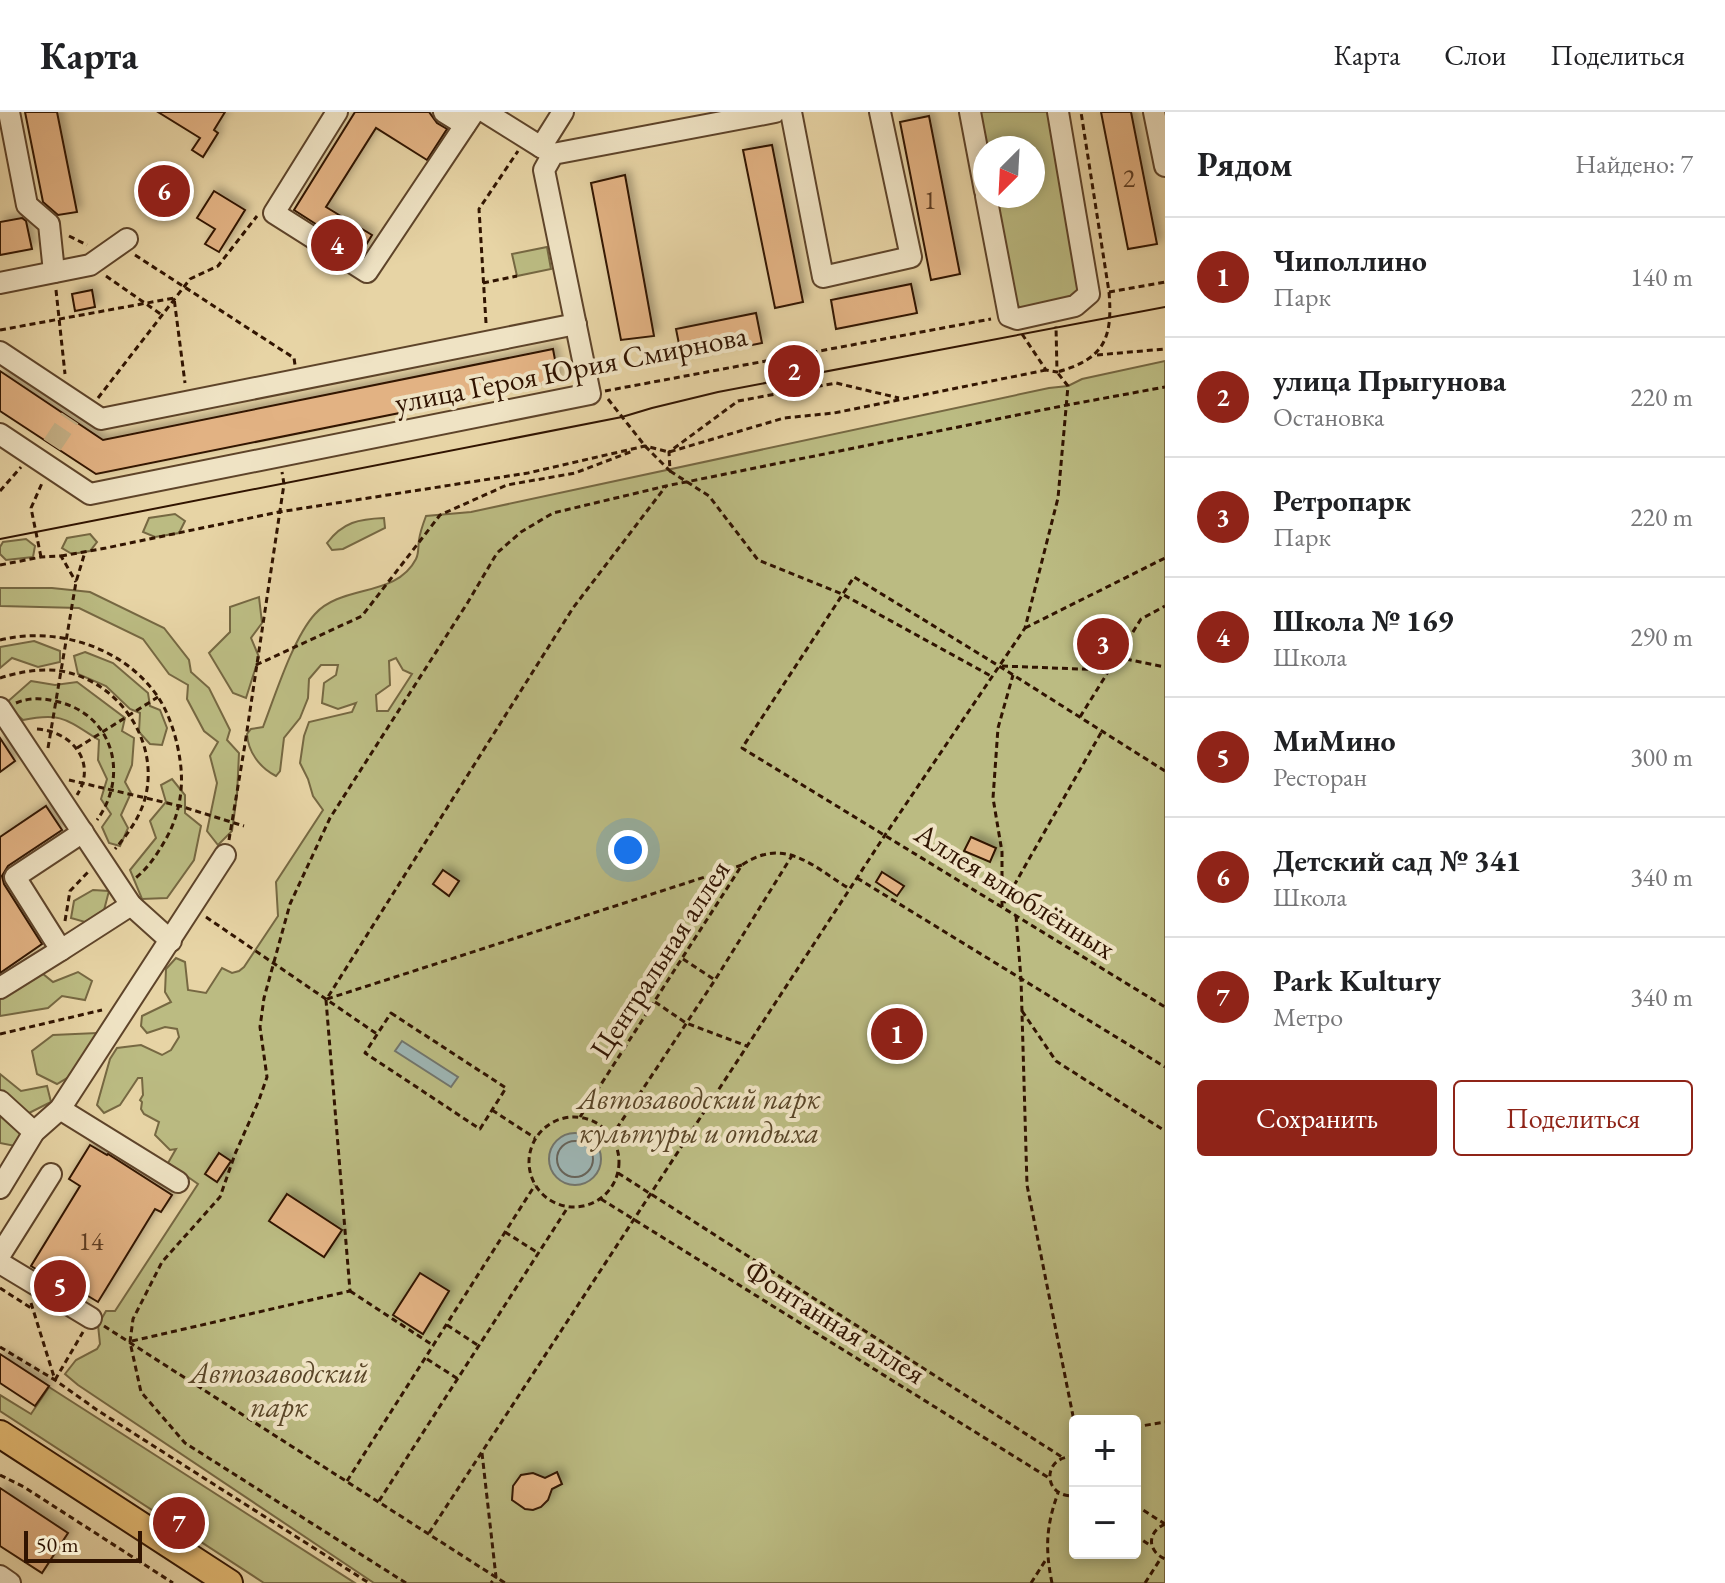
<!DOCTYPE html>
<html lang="ru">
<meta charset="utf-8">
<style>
:root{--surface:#fff;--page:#f6f6f6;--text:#202124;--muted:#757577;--line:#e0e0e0;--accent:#8f2418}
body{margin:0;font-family:"EB Garamond",serif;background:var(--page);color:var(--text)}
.controls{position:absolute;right:24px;bottom:24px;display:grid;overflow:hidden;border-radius:8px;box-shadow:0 4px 12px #0003}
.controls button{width:72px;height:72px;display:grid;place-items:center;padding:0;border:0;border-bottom:2px solid var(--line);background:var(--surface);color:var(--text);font:40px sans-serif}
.compass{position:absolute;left:973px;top:24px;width:72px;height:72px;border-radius:50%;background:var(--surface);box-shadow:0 4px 12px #0003;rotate:204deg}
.scale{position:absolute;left:24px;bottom:20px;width:118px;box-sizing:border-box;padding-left:8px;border:4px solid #311401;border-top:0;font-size:22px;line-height:28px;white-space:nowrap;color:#311401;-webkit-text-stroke:6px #efe3c4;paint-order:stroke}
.you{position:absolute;left:628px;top:738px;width:28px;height:28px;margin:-20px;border:6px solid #fff;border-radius:50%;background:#1a73e8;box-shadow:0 0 0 12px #1a73e833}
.badge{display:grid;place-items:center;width:52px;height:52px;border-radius:50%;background:var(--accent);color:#fff;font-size:26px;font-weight:700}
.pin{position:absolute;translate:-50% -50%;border:4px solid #fff;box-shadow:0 2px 8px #0006}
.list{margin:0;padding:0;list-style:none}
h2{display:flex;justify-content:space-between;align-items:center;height:104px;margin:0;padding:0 32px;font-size:34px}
h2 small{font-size:26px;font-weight:400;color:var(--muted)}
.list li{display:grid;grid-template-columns:52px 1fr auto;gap:24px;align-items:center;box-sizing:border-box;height:120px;padding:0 32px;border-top:2px solid var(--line)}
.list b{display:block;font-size:30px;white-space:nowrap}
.list p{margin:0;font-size:26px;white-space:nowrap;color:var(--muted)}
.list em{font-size:26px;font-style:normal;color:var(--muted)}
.actions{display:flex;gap:16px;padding:24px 32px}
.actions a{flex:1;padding:18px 0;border:2px solid var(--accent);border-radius:8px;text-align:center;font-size:28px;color:var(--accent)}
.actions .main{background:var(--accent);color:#fff}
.map{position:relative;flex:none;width:1165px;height:1471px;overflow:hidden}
header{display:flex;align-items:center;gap:48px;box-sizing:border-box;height:112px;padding:0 40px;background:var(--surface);border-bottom:2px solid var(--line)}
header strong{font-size:38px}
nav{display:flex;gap:44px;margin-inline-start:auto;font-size:28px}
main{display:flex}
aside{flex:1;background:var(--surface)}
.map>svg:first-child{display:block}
.green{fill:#bbbb82;stroke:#766842;stroke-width:2;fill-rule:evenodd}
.water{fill:#9db5b3;stroke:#72756c;stroke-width:2}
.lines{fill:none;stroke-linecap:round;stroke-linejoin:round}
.shore{stroke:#67645a;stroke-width:2}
.building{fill:#e2b283;stroke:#311401;stroke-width:2;filter:url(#shadow)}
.minor-tunnel{stroke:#c3ae84;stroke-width:20;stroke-dasharray:20 10;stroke-linecap:butt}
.minor-casing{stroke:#5e442a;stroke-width:24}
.major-casing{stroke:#311401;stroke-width:30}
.path{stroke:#311401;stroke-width:3;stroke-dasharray:6 4;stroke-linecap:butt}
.minor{stroke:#efe3c4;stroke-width:20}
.major{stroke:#e4ba72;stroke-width:26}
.tram{stroke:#311401;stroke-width:2}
.labels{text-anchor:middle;stroke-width:8;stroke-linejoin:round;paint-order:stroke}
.number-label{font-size:26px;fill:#5d3c22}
.street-label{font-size:30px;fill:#311401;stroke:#efe3c4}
.park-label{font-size:30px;font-style:italic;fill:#5a4628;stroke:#efe3c4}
</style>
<header>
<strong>Карта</strong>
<nav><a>Карта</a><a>Слои</a><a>Поделиться</a></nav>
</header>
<main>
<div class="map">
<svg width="1165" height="1471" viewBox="0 0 1165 1471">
<defs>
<filter id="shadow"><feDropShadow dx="4.5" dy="-4.5" stdDeviation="4" flood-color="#0004"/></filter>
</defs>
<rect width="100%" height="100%" fill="#e7d4a5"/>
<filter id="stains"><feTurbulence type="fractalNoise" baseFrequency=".0025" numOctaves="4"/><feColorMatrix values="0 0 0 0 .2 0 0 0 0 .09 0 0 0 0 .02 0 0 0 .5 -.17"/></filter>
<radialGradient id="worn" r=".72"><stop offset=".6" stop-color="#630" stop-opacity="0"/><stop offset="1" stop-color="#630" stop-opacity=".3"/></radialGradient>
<g class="green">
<polygon points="974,0 1049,0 1083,173 1073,188 1025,199 1017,193 990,84 1033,84 1033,36 985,36"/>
<polygon points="547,135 551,157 517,164 512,142"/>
<path d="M1165 249V1471H374L78 1273 65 1262 76 1248 97 1237 100 1232 98 1213 106 1199H115L198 1072 168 1051 176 1037 170 1038 155 1023 159 1010 144 1002 141 997 142 990 140 988 143 983 142 966H138L120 993 104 1001 97 993 110 947 117 936 141 933 162 943 171 938 179 925 177 917 165 915 147 921 141 914 142 904 171 890 165 880 166 857 176 846 185 850 188 878 206 881 222 856 232 861 239 859 244 855 278 804 276 770 323 698 313 684 308 667 300 651 304 624 309 610 352 600 356 591 338 597 322 591 324 571 336 563 338 553H321L309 567 308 586 300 606 284 626 280 659 276 664C260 656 248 640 247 622L251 617 263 615C275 584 293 526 315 502 342 472 396 486 416 447 419 441 418 435 419 428 420 420 423 412 426 404L471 400 1049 276 1068 274 1082 267ZM396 546 403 558 412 562 388 599H377L376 583 390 573 389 549ZM1075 1309H1135V1441H1075Z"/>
<polygon points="175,402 185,409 179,421 155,425 143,420 149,406"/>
<path d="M384 406 385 416 343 437 332 438 327 431C343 410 359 407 384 406Z"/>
<polygon points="90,422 97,430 90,439 72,442 62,436 67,426"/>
<polygon points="26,427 35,434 33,445 6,448 0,442 0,435 3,430"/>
<polygon points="0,476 52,476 90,480 164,516 189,548 191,560 209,576 230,618 227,628 239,641 237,683 232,719 218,733 207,719 217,671 210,644 218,630 204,619 187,587 188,573 169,562 143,527 79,496 0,494"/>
<polygon points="259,485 262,511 251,526 259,545 246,586 233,581 209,541 230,520 230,495"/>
<polygon points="34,529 60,539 60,550 38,555 12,546 0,556 0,535"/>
<polygon points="85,540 113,551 148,581 150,594 160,598 167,616 162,633 150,632 139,620 140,601 130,597 106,574 78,562 74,544"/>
<path d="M31 569 55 573 77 570 125 606 122 619 134 626 132 653 125 670 131 681 121 703 128 716 120 734 109 731 102 715 111 702 101 687 107 667 98 648 99 628C67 608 62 600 23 608L5 592Z"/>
<polygon points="172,667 185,683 185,701 201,714 194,748 167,786 142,787 130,758 156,726 150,709 166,690 161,673"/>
<polygon points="93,778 109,779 104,798 85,810 71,806 74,789"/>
<polygon points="78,860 92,869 85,888 62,884 48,896 0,904 0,880 43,862 53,870"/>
<polygon points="97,921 100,933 82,957 57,972 37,962 32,939 53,923"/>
<polygon points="0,962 21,979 47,974 51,990 29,1001 26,1016 15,1034 0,1031"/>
<polygon points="49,1275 355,1471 264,1471 0,1299 0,1283 31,1302"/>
</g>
<g class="water">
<polygon points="402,929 458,965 451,975 395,939"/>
<circle cx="575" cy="1047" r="26"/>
</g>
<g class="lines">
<circle class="shore" cx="575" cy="1047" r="18"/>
</g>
<g class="building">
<polygon points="25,0 57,0 77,100 58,103 43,90"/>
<polygon points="158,0 225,0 214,18 218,21 203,45 192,38 200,26"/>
<polygon points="355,0 429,0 437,11 447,17 427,48 376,16 326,95 372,123 361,141 294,98"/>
<polygon points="1101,0 1131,0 1157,132 1128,137"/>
<polygon points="929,4 960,162 931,168 900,10"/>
<polygon points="772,33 803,190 775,196 743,38"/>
<polygon points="625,63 654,224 621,228 591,71"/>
<polygon points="214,79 245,98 219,140 205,132 215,117 197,106"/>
<polygon points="22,106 26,109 32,137 0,143 0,110"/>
<polygon points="911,172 917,201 836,217 831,188"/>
<polygon points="92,178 95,195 75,199 72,182"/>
<polygon points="756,201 762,231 682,247 676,217"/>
<polygon points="553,237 559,269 96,362 0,299 0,259 103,328"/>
<polygon points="0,626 15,649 0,660"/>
<polygon points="46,694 62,718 8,754 2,764 4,772 42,832 0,861 0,725"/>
<polygon points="971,725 996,736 990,750 964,739"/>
<polygon points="443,758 459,769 449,784 433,772"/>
<polygon points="882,760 904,774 897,784 876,770"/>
<polygon points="90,1033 107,1043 108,1042 172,1083 161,1100 155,1097 98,1190 78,1178 75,1181 31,1154 80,1074 69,1067"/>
<polygon points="219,1041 231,1049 217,1070 205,1062"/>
<polygon points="287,1082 342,1118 324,1145 269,1109"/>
<polygon points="420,1161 449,1179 423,1222 393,1203"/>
<polygon points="0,1242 49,1274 35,1294 0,1271"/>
<polygon points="557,1360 562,1372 552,1377 548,1388 541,1395 533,1398 525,1397 512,1388 513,1374 521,1363 533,1361 545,1366"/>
<polygon points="0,1376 68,1421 42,1461 0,1434"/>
</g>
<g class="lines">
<polyline class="minor-tunnel" points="52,333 70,306"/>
<g class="minor-casing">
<g id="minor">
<polyline points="9,0 27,93 49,112 54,160"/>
<polyline points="337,0 274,101 367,160 474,0"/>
<polyline points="444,0 465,13"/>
<polyline points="485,0 541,35"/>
<polyline points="791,0 823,165 911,145 880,0"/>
<polyline points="970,0 985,79"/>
<polyline points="1154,0 1165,54"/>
<polyline points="550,40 541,35 563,0"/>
<polyline points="986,84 1009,204 1017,207 1075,194 1089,182 1058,0"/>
<polyline points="0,171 90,153 127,127"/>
<polyline points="0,240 101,307 576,212"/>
<polyline points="0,322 90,382 590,282 544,58 553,42 775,0"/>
<polyline points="0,596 131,793 171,829"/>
<polyline points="61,838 131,793"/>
<polyline points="0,876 61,838 15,765 83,720"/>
<polyline points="0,989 34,1020"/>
<polyline points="60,997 178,1070"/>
<polyline points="0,1076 34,1020 60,997 225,743"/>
<polyline points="0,1143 51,1062"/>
<polyline points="0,1151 91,1206"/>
<polyline points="0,1464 10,1471"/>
</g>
</g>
<g class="major-casing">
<polyline id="major" points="0,1322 229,1471"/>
</g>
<g class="path">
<polyline points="69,124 87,133"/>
<polyline points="135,143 294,246 295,253"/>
<polyline points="106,164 162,203"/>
<polyline points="483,171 517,164"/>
<polyline points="56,178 65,262"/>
<polyline points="1109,180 1165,170"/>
<polyline points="486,211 479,97 518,39"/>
<polyline points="0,218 174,186 185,271"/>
<polyline points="1022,222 1046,258 1057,260 1056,214"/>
<polyline points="1097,243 1165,237"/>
<polyline points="605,279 991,207"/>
<polyline points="98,286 190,167 218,154 257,104"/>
<polyline points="608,287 645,334 670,359 669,340 738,289 836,271 899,286"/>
<polyline points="670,359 709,384 758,448 842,482 991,564"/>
<polyline points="0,379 21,355"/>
<polyline points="61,444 106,436 279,400 528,361 645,334 669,340 784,306 834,301 1046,258"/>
<polyline points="41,445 31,396 43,369"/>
<polyline points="0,453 41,445 61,444 76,470"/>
<polyline points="1025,516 1165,446"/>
<path d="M0 528C57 514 124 535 158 585 170 603 177 627 180 648 184 674 180 701 167 725 158 741 148 757 133 768"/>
<polyline points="1116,545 1165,555"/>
<polyline points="256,553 362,504 440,403 507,373 575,361 633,339"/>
<polyline points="1002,554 1107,558"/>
<path d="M0 566C18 560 42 556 61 559 120 569 162 632 144 690 138 708 127 723 115 737"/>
<path d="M16 591C30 585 44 586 59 590 114 604 129 664 97 708"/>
<polyline points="1080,605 1141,507 1165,494"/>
<path d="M37 617C71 619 98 650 77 683"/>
<polyline points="48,636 76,470 85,440"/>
<polyline points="77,636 158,585"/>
<polyline points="1165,659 999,554 854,465 742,636 1165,895"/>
<polyline points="69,668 180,694 244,714"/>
<polyline points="229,728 245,632 284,372 282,360"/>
<polyline points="857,766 1165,955"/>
<polyline points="1004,791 1102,619"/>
<polyline points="1002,795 1002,740 993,686 998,616 1013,563"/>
<polyline points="1016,804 1021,867 1027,1073 1075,1314"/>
<polyline points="206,805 377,922"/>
<polyline points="65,809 70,779 88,760"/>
<polyline points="683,847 715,868"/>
<polyline points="327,887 742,753"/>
<polyline points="655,890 686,911 747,934"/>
<polyline points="1022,899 1056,949 1165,1019"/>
<polygon points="391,901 506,976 480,1017 365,941"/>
<polyline points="0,922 102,898"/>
<polyline points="492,998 535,1026"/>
<circle cx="574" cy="1050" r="45"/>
<path d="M580 1005 742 753C785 724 812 754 850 777"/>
<polyline points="611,1025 715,868 793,742"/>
<polyline points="618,1061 1062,1345"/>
<polyline points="601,1087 1049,1366"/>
<polyline points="505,1120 538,1141"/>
<polyline points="0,1176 31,1196"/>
<polyline points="350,1179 434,1234"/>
<polyline points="31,1191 55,1268"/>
<polyline points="447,1213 479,1234"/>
<polyline points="104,1214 505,1471"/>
<polyline points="132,1229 350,1179 326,888 573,496 666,374"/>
<polyline points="0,1235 55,1268 97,1298 369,1471"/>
<polyline points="427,1247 458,1267"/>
<polyline points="55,1268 83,1220"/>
<polyline points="1135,1315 1165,1310"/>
<polyline points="482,1341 496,1465 491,1471"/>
<path d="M1075 1345C1042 1342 1041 1386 1075 1384"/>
<polyline points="0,1363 24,1375 173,1471"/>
<polyline points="347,1369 535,1073"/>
<polyline points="379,1389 568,1095"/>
<polyline points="1135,1393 1165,1412"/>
<path d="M1165 1412C1147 1420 1147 1439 1165 1447"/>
<path d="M429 1421 885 723 1025 516 1058 386 1068 274 1057 260C1104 247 1113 227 1109 180L1081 0"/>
<polyline points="1135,1423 1151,1434"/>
<polyline points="406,1471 185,1331 141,1280 130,1230 133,1207 162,1150 220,1085 235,1042 259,988 267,965 260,915 264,886 290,792 330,706 468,490 497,441 521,420 553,401 666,374 1067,293 1165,275"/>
<polyline points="1031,1471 1047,1446"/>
<path d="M1052 1471C1045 1437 1046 1414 1058 1381"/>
<polyline points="1145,1471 1161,1446"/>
</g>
<use href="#minor" class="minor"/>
<use href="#major" class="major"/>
<polyline class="tram" points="0,427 622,305 652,296 718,280 1165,195"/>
</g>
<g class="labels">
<g class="number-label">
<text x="1129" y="75">2</text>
<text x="930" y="97">1</text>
<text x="91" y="1138">14</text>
</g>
<g class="street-label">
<text transform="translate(571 257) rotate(-11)" y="10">улица Героя Юрия Смирнова</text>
<text transform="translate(1015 779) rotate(32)" y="10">Аллея влюблённых</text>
<text transform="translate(660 847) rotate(-57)" y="10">Центральная аллея</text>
<text transform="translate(835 1210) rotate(32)" y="10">Фонтанная аллея</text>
</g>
<g class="park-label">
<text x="699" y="997">Автозаводский парк<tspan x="699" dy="34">культуры и отдыха</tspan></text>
<text x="279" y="1271">Автозаводский<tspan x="279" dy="34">парк</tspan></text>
</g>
</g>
<rect width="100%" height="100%" filter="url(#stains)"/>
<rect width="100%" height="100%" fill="url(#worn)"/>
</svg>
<div class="controls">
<button>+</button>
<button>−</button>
</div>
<svg class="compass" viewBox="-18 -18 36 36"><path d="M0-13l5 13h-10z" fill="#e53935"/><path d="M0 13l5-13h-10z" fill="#757577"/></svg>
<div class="scale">50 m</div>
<div class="you"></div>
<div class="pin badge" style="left:897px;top:922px">1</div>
<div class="pin badge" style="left:794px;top:259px">2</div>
<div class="pin badge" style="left:1103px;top:532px">3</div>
<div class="pin badge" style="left:337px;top:133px">4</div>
<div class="pin badge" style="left:60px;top:1174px">5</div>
<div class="pin badge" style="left:164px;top:79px">6</div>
<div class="pin badge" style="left:179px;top:1411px">7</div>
</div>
<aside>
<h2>Рядом<small>Найдено: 7</small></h2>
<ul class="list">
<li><span class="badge">1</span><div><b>Чиполлино</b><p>Парк</p></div><em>140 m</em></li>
<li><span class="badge">2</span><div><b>улица Прыгунова</b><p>Остановка</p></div><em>220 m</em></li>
<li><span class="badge">3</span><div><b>Ретропарк</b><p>Парк</p></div><em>220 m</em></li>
<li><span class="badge">4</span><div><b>Школа № 169</b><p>Школа</p></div><em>290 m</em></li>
<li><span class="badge">5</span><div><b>МиМино</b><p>Ресторан</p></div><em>300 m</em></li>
<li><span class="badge">6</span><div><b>Детский сад № 341</b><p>Школа</p></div><em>340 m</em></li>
<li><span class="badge">7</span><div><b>Park Kultury</b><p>Метро</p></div><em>340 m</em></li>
</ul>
<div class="actions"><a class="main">Сохранить</a><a>Поделиться</a></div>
</aside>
</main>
